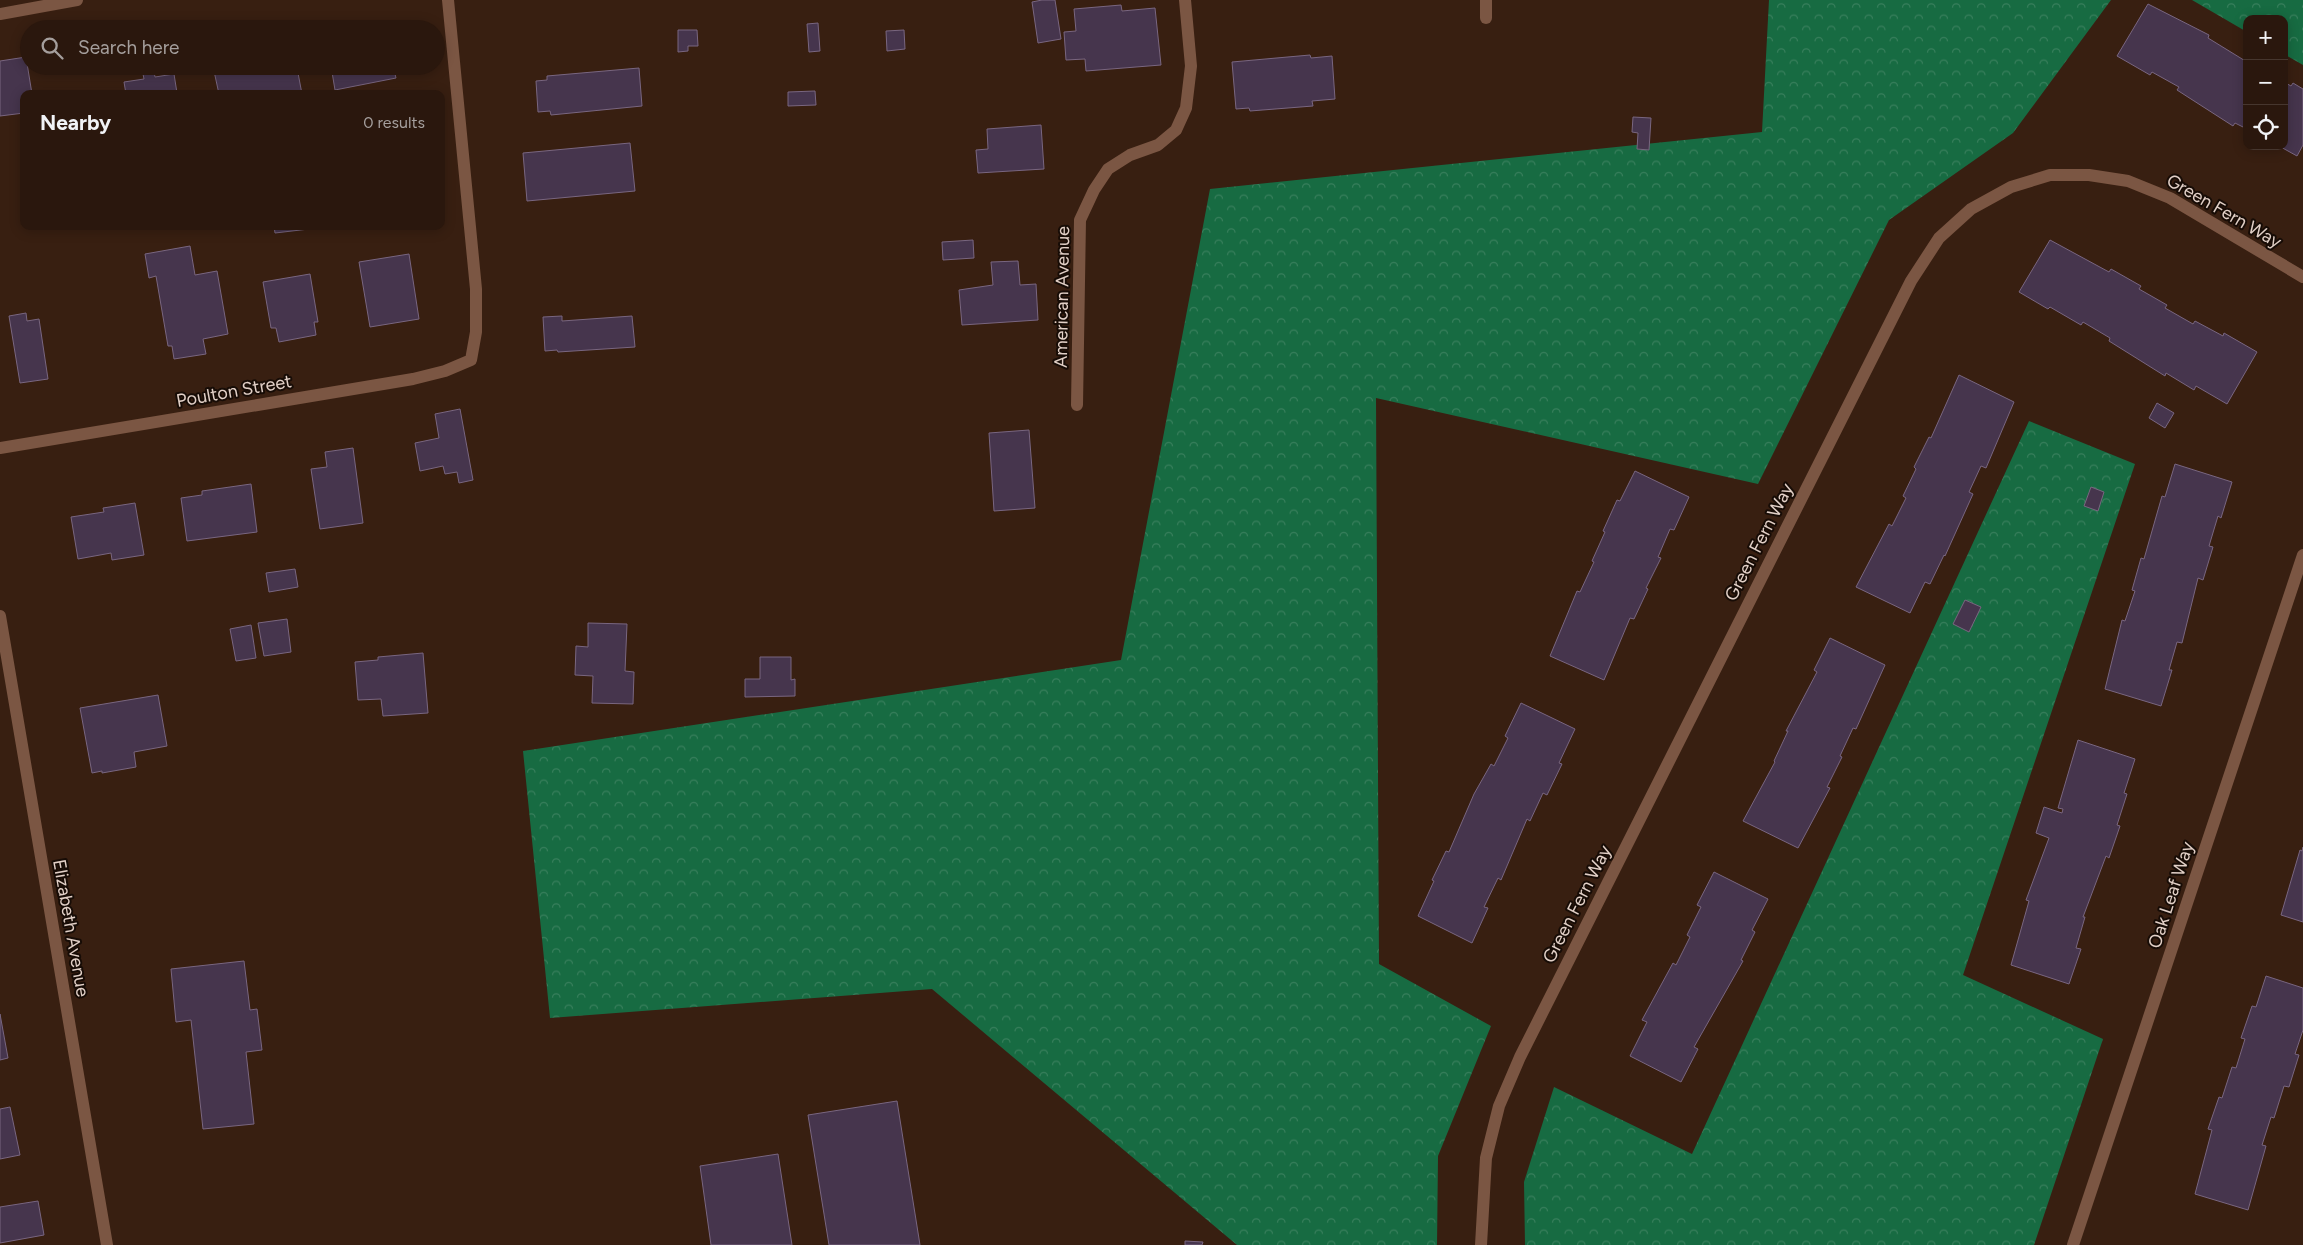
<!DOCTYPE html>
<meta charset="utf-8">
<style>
:root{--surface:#2a170d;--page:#36241b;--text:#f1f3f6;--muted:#a59f9d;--line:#46362e}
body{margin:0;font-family:Figtree,sans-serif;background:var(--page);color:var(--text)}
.controls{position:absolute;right:15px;top:15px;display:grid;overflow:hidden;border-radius:10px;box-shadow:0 2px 12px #0003}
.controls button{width:45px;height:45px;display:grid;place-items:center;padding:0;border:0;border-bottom:1px solid var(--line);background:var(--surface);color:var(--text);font:25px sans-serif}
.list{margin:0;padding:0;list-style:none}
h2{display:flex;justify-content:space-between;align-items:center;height:65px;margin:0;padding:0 20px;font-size:21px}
h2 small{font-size:16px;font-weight:400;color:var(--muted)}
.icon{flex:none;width:28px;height:28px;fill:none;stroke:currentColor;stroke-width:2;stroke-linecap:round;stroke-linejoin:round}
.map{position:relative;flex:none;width:2303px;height:1245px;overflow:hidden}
.search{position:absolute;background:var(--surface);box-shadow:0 2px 12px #0003;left:20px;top:20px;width:425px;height:55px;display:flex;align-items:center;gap:12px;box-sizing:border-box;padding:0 18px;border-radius:28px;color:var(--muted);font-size:19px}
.panel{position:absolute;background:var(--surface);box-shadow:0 2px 12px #0003;left:20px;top:90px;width:425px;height:140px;border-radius:10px}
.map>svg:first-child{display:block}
.forest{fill:url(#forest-crowns)}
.building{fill:#46354d;stroke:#796680}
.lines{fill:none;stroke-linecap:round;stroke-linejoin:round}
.minor{stroke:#7b5643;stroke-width:12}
.labels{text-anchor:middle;stroke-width:4;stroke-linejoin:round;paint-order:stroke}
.street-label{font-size:18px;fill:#e2d0c7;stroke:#170c06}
</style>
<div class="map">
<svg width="2303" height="1245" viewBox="0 0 2303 1245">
<defs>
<pattern id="forest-crowns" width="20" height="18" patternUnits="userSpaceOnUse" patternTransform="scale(1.25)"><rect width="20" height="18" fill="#176b42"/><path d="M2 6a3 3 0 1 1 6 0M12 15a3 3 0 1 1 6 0" fill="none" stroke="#387f5c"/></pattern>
</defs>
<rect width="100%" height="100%" fill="#381f11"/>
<g class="forest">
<polygon points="1769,0 2111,0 2013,133 1889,220 1758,484 1376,398 1379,964 1491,1026 1438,1156 1437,1245 1237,1245 932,989 550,1018 523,751 1121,660 1210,189 1762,132"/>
<polygon points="2192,0 2303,0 2303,65 2284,54 2284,19 2247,19 2247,32"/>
<polygon points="2029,421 2135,464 1963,975 2103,1039 2034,1245 1525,1245 1524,1182 1554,1087 1692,1154"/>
</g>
<g class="building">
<polygon points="1042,0 1055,0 1061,39 1038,43 1032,2"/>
<polygon points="2148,4 2209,35 2208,38 2247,62 2247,129 2235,123 2233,126 2177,90 2179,87 2152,72 2150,75 2117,56"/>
<polygon points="1121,5 1122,11 1155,8 1161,65 1086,71 1085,59 1066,60 1064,32 1076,31 1074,9"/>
<polygon points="818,23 820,51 809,52 807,24"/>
<polygon points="678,30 697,30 698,46 688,46 688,51 678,52"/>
<polygon points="904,30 905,49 887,51 886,31"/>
<polygon points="1310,55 1311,58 1332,56 1335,99 1312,101 1313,106 1250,111 1249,108 1236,109 1232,62"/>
<polygon points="26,57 32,94 24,94 24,113 0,116 0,61"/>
<polygon points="235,66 286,66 288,74 298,73 302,94 219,94 214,71"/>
<polygon points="331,66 393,66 396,78 335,90"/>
<polygon points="639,68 642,106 551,115 550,111 538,112 536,81 547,80 547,76"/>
<polygon points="154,72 155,77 174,74 177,93 186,94 126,94 124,82 144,79 143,74"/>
<polygon points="2284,82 2291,86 2293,83 2303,89 2303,145 2297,156 2279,146 2284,146"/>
<polygon points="815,91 816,105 788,106 788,92"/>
<polygon points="1633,117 1651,118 1649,150 1637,149 1638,133 1632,132"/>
<polygon points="1041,125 1044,169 978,173 976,150 988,149 987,129"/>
<polygon points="630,143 635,191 527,201 523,153"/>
<polygon points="274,226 308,226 309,229 275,233"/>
<polygon points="973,240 974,258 943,260 942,242"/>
<polygon points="2050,240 2109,272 2111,269 2141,286 2139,289 2167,305 2165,308 2193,324 2195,321 2223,336 2224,333 2257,352 2227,404 2196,386 2194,390 2166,373 2165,376 2109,341 2110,338 2083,322 2081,325 2050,307 2048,309 2019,292"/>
<polygon points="190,246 195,275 217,271 228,334 203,339 206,354 174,359 172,346 168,346 156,276 149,278 145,254"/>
<polygon points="409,254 419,319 370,327 359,262"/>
<polygon points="1018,261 1020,285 1036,284 1038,320 962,325 959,290 993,285 991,262"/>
<polygon points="310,274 318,322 314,322 316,335 279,342 276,328 271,328 263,282"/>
<polygon points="26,313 27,321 39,319 48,379 20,383 9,316"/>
<polygon points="562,316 562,321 632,316 635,347 558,352 557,350 545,351 543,317"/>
<polygon points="1959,375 2014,402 1986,468 1981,466 1969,492 1973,494 1945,556 1944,555 1930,584 1925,582 1910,613 1856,587 1889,524 1892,526 1906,498 1903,496 1916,469 1914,467 1929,437 1931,438"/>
<polygon points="2157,403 2174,413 2165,428 2149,418"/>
<polygon points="460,409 473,480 459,483 457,472 445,474 443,466 420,471 415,443 439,438 435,414"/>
<polygon points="1029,430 1035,508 994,511 989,433"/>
<polygon points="353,448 363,523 320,529 311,469 327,467 325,452"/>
<polygon points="2175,464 2232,482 2221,518 2218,516 2209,546 2213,547 2203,580 2198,578 2182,643 2177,642 2169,670 2172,670 2161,706 2105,689 2122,620 2125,621 2135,591 2132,590 2141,558 2144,559 2162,496 2165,497"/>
<polygon points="1635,471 1689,497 1674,530 1670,529 1658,557 1661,558 1646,588 1648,589 1634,619 1630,618 1604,680 1550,656 1577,591 1580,592 1594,562 1592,561 1605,532 1603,531 1617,500 1620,501"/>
<polygon points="251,484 257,532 187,541 181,498 202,495 202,491"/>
<polygon points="2091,487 2104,492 2098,511 2084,506"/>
<polygon points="135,503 144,555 112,560 111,553 78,559 71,517 104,512 103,508"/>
<polygon points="295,569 298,587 269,592 266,573"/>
<polygon points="1965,600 1981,607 1969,632 1953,624"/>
<polygon points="287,619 291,652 264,656 258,623"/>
<polygon points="588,623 627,624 625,671 634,672 633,704 592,703 593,676 575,675 576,646 588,647"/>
<polygon points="251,625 256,658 236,661 230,629"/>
<polygon points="1830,638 1885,665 1856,729 1853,728 1840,756 1842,757 1827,787 1830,788 1798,848 1743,821 1775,762 1774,761 1788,731 1786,731 1817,672 1814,670"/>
<polygon points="423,653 428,713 383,716 381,699 358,700 355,662 378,660 378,657"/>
<polygon points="760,657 791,657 791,680 795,679 795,696 745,697 745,679 760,679"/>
<polygon points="158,695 167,746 134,752 136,767 102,773 102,771 92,773 80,708"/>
<polygon points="1521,703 1575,729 1559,763 1562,764 1547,795 1543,793 1530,821 1527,819 1501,880 1498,878 1484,907 1488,908 1472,943 1418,916 1434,881 1432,880 1446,851 1449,852 1474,794 1491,764 1494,766 1508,738 1505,736"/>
<polygon points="2078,740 2135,759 2124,793 2127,794 2117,825 2120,826 2109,858 2106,856 2083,917 2085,917 2076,948 2081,949 2069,984 2011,965 2029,901 2026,900 2049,838 2036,833 2044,807 2062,813 2063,809 2058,808"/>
<polygon points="2303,847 2303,922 2281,915 2300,850 2302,851"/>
<polygon points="1714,872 1768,899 1752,930 1755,932 1741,960 1743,961 1694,1047 1698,1049 1681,1082 1630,1056 1647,1022 1642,1020 1673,963 1676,965 1690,937 1687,935 1701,907 1697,905"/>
<polygon points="244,961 250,1010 257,1009 262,1050 246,1052 254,1124 203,1129 191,1020 176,1022 171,969"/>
<polygon points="2266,976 2303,988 2303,1030 2295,1054 2299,1055 2289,1087 2284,1086 2274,1118 2271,1117 2262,1145 2266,1146 2248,1210 2195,1194 2212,1130 2208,1129 2219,1097 2222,1098 2232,1067 2236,1068 2245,1039 2241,1038 2252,1006 2256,1007"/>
<polygon points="0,1014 8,1058 0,1060"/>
<polygon points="897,1101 920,1245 829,1245 808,1115"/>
<polygon points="10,1107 20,1155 0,1159 0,1109"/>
<polygon points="778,1154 792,1245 711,1245 700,1166"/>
<polygon points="38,1201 44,1235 0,1243 0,1207"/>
<polygon points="1185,1241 1203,1242 1202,1245 1185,1245"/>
</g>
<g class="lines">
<g class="minor">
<polyline points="0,14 77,0"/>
<polyline points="1486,18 1486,0"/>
<polyline points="1077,405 1080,220 1094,190 1108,169 1130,155 1158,145 1176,130 1186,108 1191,66 1185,0"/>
<polyline points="0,448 413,379 445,371 471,360 476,332 476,289 448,0"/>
<polyline points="0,616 107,1245"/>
<polyline points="1481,1245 1486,1158 1499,1106 1520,1057 1911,281 1939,238 1971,209 2011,187 2050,175 2089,175 2128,181 2170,198 2303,277"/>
<polyline points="2073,1245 2303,555"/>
</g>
</g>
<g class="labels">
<g class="street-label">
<text transform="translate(2224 211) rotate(30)" y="6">Green Fern Way</text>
<text transform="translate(1062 297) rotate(-89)" y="6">American Avenue</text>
<text transform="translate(234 391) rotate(-10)" y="6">Poulton Street</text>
<text transform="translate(1759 542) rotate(-63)" y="6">Green Fern Way</text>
<text transform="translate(2171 895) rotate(-72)" y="6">Oak Leaf Way</text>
<text transform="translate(1577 904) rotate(-63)" y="6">Green Fern Way</text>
<text transform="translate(71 928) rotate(80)" y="6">Elizabeth Avenue</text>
</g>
</g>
</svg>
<div class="controls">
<button>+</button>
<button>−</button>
<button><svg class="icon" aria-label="locate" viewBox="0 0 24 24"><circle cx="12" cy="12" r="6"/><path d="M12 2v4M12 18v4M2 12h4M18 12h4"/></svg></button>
</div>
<div class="search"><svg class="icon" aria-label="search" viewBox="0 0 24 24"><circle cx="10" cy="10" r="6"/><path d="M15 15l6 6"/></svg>Search here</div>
<section class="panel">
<h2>Nearby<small>0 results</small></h2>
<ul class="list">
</ul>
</section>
</div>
